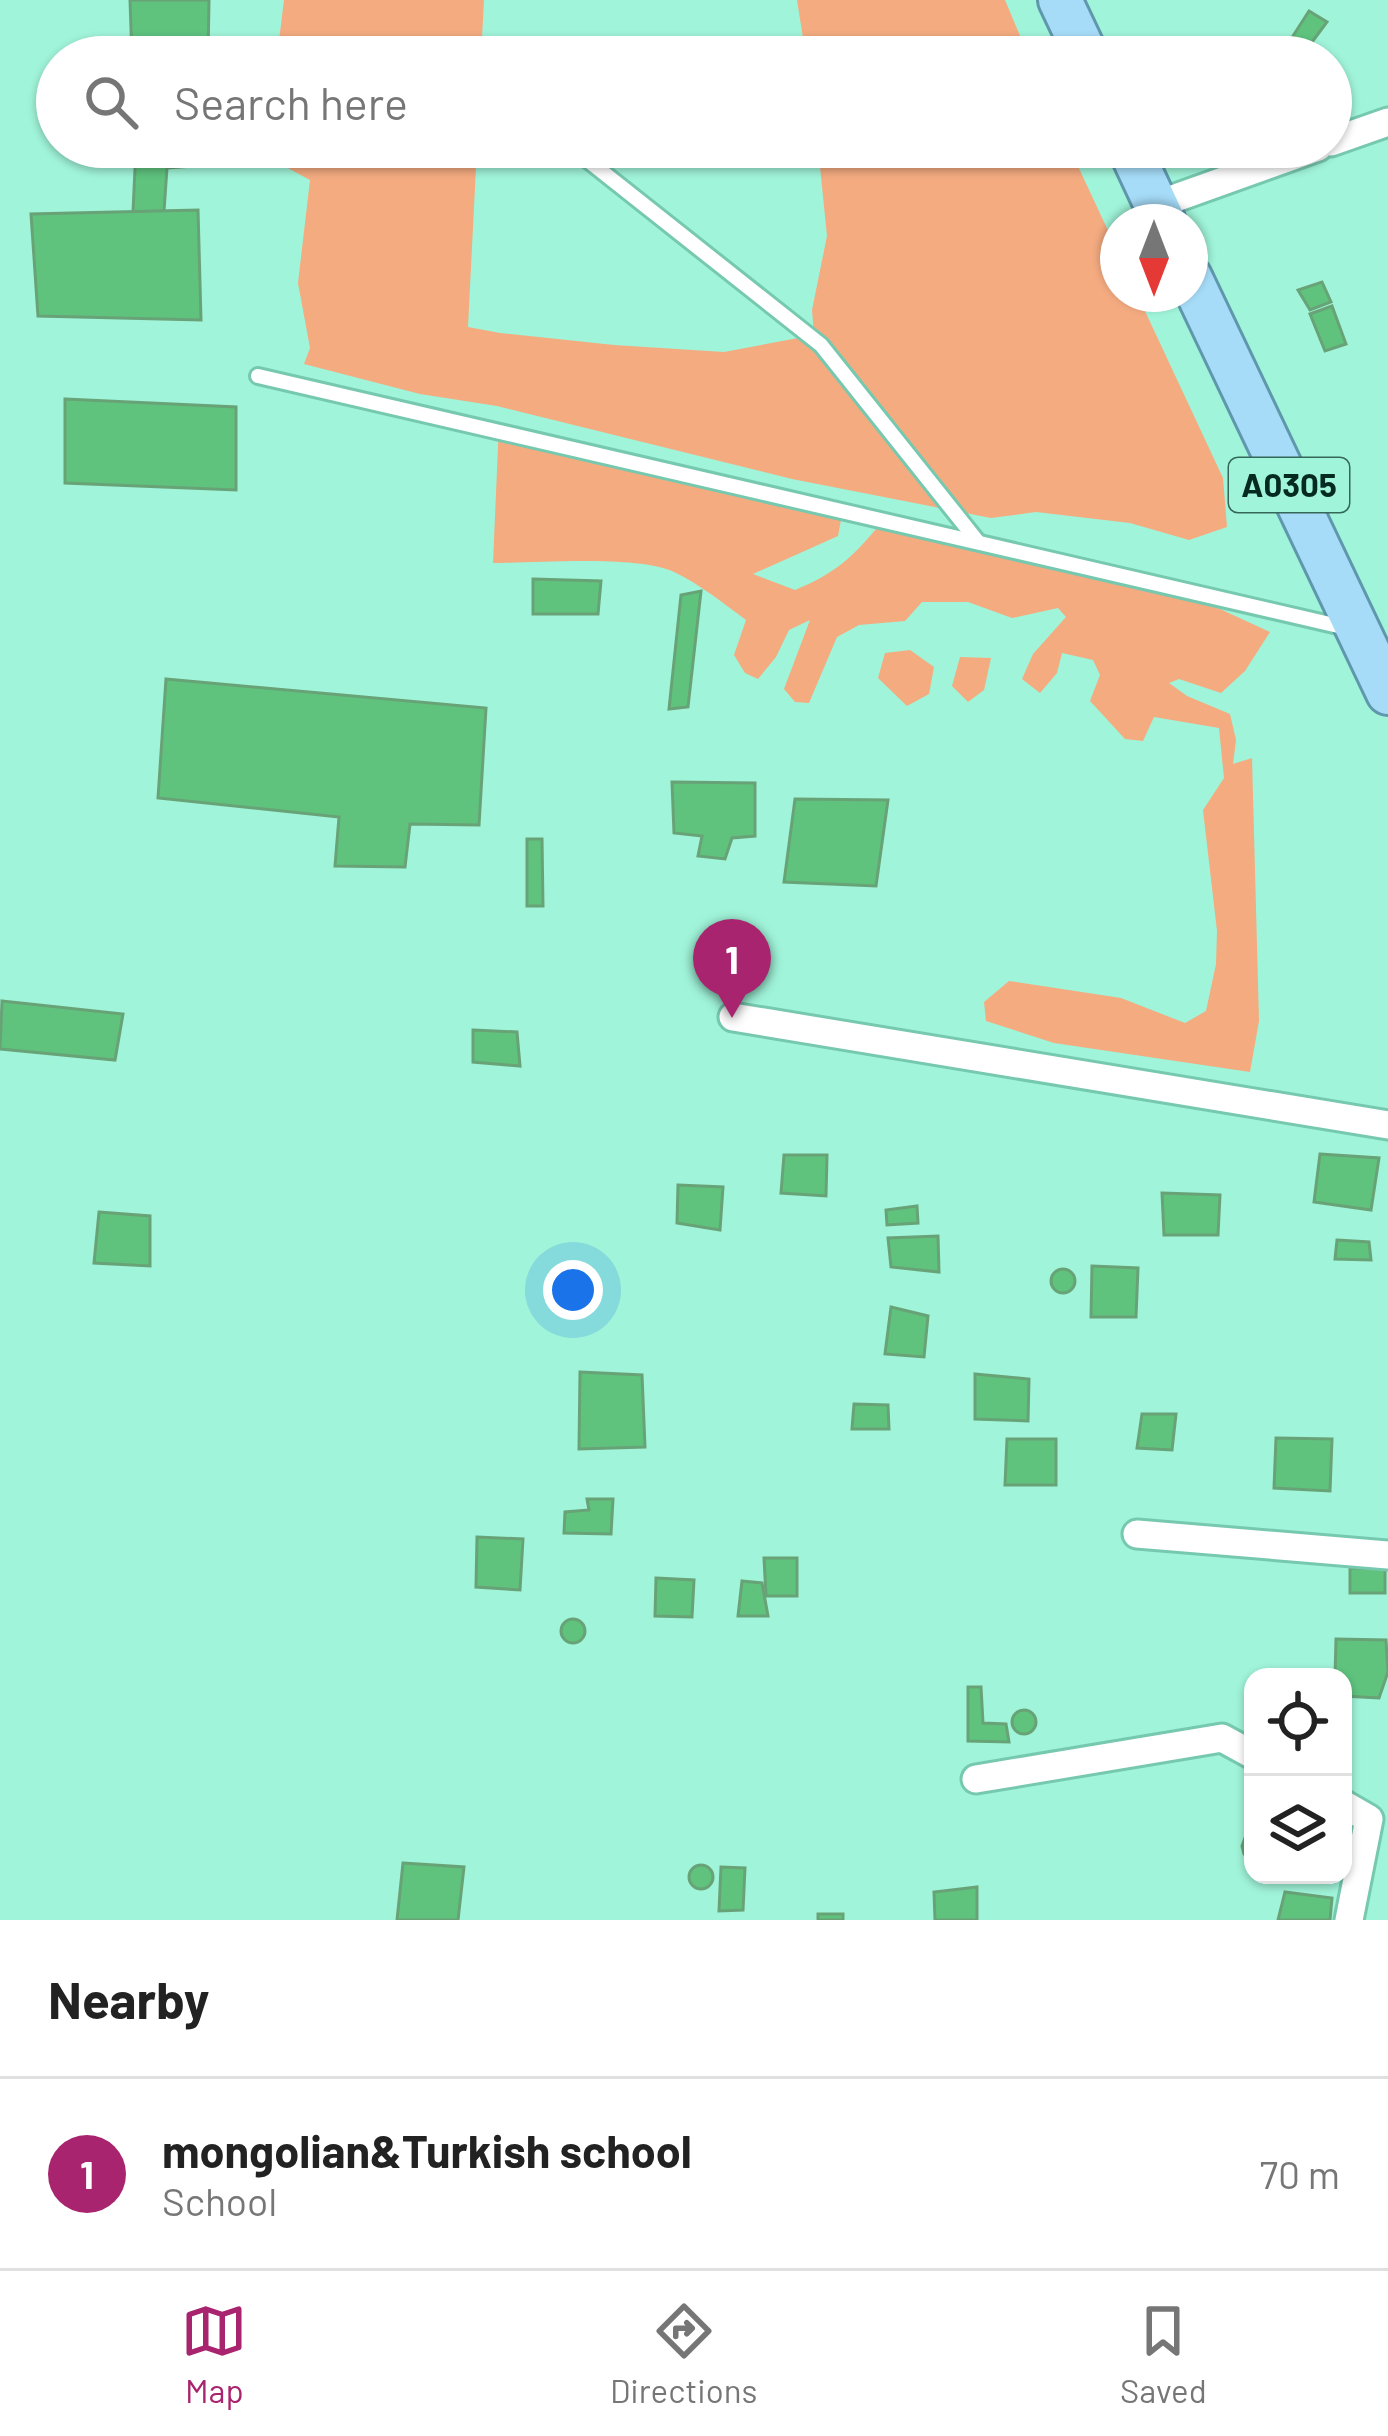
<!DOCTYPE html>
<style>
:root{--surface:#fff;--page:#f2f2f2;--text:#222;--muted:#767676;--line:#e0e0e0;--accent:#a9246e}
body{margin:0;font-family:Barlow,sans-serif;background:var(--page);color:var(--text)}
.controls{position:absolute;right:36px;bottom:36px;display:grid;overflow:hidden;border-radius:24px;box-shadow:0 3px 9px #0004}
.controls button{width:108px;height:108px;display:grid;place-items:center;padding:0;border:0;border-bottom:3px solid var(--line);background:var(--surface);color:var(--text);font:60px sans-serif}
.compass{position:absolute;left:1100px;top:204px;width:108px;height:108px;border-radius:50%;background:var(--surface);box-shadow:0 3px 9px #0004;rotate:180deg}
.you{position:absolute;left:573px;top:1290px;width:42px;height:42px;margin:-30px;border:9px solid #fff;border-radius:50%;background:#1a73e8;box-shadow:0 0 0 18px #1a73e833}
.badge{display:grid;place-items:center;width:78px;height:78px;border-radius:50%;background:var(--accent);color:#fff;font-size:39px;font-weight:700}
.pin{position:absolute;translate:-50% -99px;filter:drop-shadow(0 3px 6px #0008)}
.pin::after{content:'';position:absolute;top:63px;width:42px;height:36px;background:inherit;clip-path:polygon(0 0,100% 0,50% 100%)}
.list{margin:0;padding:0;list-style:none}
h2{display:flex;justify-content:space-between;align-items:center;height:156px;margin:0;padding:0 48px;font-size:51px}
h2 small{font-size:39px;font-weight:400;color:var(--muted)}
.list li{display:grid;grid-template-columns:78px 1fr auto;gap:36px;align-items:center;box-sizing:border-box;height:192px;padding:0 48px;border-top:3px solid var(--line)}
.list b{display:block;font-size:45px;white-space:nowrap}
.list p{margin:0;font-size:39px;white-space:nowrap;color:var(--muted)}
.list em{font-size:39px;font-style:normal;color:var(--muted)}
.icon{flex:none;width:66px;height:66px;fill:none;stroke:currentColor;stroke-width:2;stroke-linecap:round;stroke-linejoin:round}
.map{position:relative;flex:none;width:1388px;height:1920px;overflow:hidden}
.search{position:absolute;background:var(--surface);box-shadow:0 3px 9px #0004;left:36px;right:36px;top:36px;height:132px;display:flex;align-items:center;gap:30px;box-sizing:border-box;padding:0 42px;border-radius:66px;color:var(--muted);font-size:45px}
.sheet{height:348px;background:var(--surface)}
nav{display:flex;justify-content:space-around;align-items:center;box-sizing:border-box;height:168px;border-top:3px solid var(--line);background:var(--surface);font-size:33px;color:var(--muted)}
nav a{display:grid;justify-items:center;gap:6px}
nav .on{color:var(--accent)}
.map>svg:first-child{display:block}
.green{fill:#f4ab80}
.building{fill:#5fc37e;stroke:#68a377;stroke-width:3}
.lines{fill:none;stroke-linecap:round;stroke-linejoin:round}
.service-casing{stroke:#76c9af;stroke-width:20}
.minor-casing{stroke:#76c9af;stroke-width:33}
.trunk-casing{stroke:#5f98ac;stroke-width:48}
.service{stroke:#fff;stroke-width:14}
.minor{stroke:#fff;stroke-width:27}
.trunk{stroke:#a6dcf8;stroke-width:42}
.labels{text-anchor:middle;stroke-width:9;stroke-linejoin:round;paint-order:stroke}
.shield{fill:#a0f4d9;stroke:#346758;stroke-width:3}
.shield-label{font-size:33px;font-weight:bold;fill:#052a21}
</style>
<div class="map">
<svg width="1388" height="1920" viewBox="0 0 1388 1920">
<rect width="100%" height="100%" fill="#a0f4d9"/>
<g class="green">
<polygon points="284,0 484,0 481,57 277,57"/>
<polygon points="797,0 1005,0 1029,57 806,57"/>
<polygon points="274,147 477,147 468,327 500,333 614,345 724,352 814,335 812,310 827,236 818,147 1069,147 1118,252 1118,294 1137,294 1223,478 1227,527 1189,540 1130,523 1036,512 991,518 792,479 497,406 420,394 304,364 310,348 298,283 310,180 284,166"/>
<path d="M499 423 843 509 838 536 753 574 795 590C836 573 853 557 881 523L912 524 1220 609 1270 632 1245 671 1221 693 1179 679 1169 683 1187 696 1230 714 1236 740 1233 764 1252 758 1259 1021 1250 1072 1054 1043 986 1021 984 1002 1009 981 1121 998 1185 1023 1206 1011 1216 964 1217 931 1203 810 1224 778 1219 728 1154 717 1143 741 1125 739 1090 701 1100 675 1093 660 1062 653 1057 673 1040 693 1022 679 1033 654 1066 617 1058 608 1012 618 968 602H922L905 621 859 625 837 637 809 703 795 702 784 689 810 620 789 630 776 657 758 679 745 673 734 655 746 620C723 603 701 585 674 572 638 555 537 563 493 563Z"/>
<polygon points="910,650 934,667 929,694 907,706 878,678 885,653"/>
<polygon points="960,657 991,658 984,690 968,702 952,686"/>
</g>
<g class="building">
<polygon points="130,0 209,0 208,57 132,57"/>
<polygon points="1309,11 1327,22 1301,57 1295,57 1284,50"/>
<polygon points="136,147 206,147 205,165 167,168 164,211 133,212"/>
<polygon points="198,210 201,320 38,316 31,214"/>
<polygon points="1322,282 1331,302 1310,310 1298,290"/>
<polygon points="1332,306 1346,344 1325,351 1310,314"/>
<polygon points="65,399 236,407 236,490 65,483"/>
<polygon points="533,579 601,581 598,614 533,614"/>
<polygon points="701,591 688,707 669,709 681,595"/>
<polygon points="166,679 486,708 479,825 410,824 405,867 335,866 339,817 158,798"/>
<polygon points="672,782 755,783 755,836 732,838 725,859 698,856 702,836 674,833"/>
<polygon points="795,799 888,800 876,886 784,882"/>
<polygon points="527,839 542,839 543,906 527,906"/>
<polygon points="2,1001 123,1014 115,1060 0,1049"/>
<polygon points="473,1030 517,1032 520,1066 473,1062"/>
<polygon points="1320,1154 1379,1158 1371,1210 1314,1202"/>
<polygon points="784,1155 827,1155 826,1196 781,1193"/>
<polygon points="678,1185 723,1187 720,1230 677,1223"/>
<polygon points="1162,1193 1220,1195 1218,1235 1164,1235"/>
<polygon points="917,1206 918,1223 887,1225 886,1210"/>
<polygon points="99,1212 150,1216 150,1266 94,1263"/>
<polygon points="938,1236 939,1272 891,1267 888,1238"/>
<polygon points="1337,1240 1369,1242 1371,1260 1335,1259"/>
<polygon points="1092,1266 1138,1268 1136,1317 1091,1317"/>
<circle cx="1063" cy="1281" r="12"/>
<polygon points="891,1307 928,1316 924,1357 885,1354"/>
<polygon points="580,1372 642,1375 645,1447 579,1449"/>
<polygon points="975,1374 1029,1379 1028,1421 975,1419"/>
<polygon points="854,1404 888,1405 889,1429 852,1429"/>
<polygon points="1142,1414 1176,1414 1172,1450 1137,1448"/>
<polygon points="1276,1438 1332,1439 1330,1491 1274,1488"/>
<polygon points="1007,1439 1056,1439 1056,1485 1005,1485"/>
<polygon points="587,1499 613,1499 611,1534 564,1533 565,1512 589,1510"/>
<polygon points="477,1537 523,1539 520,1590 476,1587"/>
<polygon points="764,1558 797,1558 797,1596 766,1596"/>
<rect x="1350" y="1568" width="35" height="25"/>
<polygon points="656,1578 694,1580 692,1617 655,1616"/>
<polygon points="742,1581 762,1583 768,1616 738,1616"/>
<circle cx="573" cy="1631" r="12"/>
<polygon points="1336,1639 1386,1640 1388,1672 1379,1698 1343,1696 1343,1677 1335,1677"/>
<polygon points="968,1687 981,1687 983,1723 1006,1724 1009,1742 968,1741"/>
<circle cx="1024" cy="1722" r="12"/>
<polygon points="1252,1835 1253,1858 1251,1858 1244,1854 1242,1846 1245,1838"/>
<polygon points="403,1863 464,1867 458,1920 397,1920"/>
<circle cx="701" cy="1877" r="12"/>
<polygon points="721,1867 745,1868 743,1910 719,1911"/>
<polygon points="977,1887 977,1920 935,1920 934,1892"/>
<polygon points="1285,1892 1332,1898 1330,1920 1278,1920"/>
<rect x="818" y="1914" width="25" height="6"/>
</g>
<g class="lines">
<g class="service-casing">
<g id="service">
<polyline points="571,147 821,345 978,542"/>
<polyline points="258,376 1347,628"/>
</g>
</g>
<g class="minor-casing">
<g id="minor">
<polyline points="1331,142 1388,122"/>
<polyline points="1156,205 1318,147"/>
<polyline points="733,1017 1388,1125"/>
<polyline points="1137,1534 1388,1555"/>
<polyline points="976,1779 1222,1738 1253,1755"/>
<polyline points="1343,1804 1369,1819 1349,1920"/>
</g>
</g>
<g class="trunk-casing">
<g id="trunk">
<polyline points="1060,0 1087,57"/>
<polyline points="1129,147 1164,222"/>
<polyline points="1190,277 1388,693"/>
</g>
</g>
<use href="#service" class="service"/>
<use href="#minor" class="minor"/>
<use href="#trunk" class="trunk"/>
</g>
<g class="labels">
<rect class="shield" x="1229" y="458" width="120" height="54" rx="9"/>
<g class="shield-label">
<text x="1289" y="497">A0305</text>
</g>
</g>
</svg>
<div class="controls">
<button><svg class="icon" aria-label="locate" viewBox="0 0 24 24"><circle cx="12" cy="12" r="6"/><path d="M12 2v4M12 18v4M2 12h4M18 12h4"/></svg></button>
<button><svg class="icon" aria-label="layers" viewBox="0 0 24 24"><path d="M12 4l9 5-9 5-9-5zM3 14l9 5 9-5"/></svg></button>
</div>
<svg class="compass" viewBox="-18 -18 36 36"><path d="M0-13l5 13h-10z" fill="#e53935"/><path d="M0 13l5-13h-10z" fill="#767676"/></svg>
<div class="you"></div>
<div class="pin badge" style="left:732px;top:1018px">1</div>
<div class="search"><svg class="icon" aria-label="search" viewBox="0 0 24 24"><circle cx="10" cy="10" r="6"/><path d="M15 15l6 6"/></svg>Search here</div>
</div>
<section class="sheet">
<h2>Nearby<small></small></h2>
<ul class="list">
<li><span class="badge">1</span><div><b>mongolian&amp;Turkish school</b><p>School</p></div><em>70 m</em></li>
</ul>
</section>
<nav>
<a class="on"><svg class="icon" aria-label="map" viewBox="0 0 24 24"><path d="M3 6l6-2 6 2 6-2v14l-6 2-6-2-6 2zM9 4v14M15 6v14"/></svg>Map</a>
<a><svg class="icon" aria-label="directions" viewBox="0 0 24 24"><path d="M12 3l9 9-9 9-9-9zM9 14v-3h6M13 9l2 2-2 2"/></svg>Directions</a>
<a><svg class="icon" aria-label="saved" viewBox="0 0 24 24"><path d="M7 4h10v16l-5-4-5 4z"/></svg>Saved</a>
</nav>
